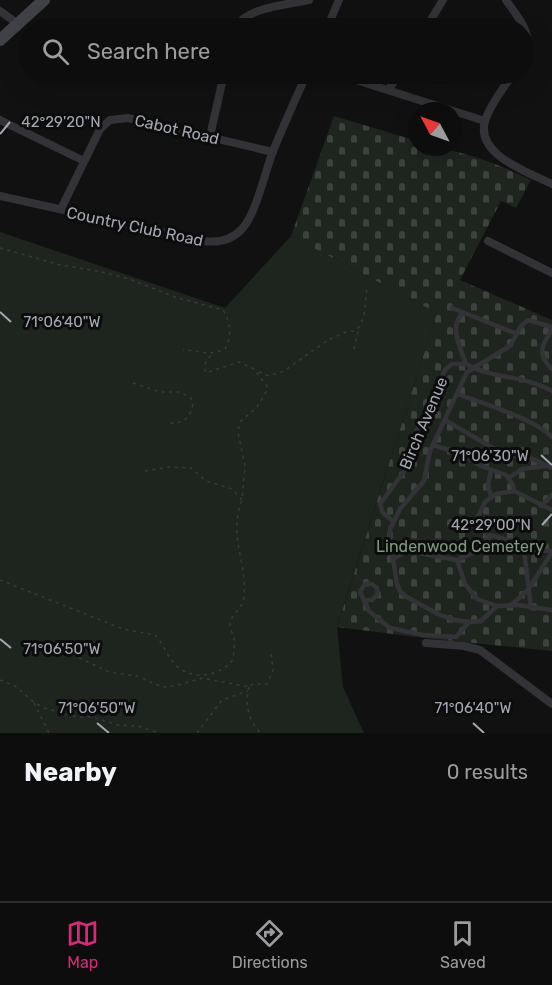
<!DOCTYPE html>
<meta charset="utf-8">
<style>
:root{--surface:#0d0d0e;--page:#161617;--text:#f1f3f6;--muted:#9a9c9e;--line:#2d2d2e;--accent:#db2777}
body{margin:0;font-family:Rubik,sans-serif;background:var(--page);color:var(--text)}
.compass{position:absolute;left:408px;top:102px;width:54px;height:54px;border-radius:50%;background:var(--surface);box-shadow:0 6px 24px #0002;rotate:311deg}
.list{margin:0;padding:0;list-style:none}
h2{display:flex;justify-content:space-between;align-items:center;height:78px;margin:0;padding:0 24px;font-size:26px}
h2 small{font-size:20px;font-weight:400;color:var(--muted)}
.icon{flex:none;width:33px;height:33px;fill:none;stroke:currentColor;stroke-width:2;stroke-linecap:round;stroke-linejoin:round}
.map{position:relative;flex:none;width:552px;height:733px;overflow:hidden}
.search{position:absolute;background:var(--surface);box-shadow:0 6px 24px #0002;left:18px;right:18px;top:18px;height:66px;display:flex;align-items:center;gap:15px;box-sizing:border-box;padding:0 21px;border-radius:33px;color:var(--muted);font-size:22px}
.sheet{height:168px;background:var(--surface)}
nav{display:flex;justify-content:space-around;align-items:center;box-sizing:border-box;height:84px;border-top:2px solid var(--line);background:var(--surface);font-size:16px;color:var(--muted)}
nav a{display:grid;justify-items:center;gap:3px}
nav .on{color:var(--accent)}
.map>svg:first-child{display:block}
.grass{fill:#1e251f}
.cemetery{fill:url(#cemetery-stones)}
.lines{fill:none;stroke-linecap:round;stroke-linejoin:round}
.path{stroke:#393a3e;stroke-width:1.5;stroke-dasharray:3 4.5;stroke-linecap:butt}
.service{stroke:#333337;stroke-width:4.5}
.minor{stroke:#333337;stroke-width:8}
.secondary{stroke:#414247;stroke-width:12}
.ticks{fill:none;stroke:#a4a8b2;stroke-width:2}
.labels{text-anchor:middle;stroke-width:6;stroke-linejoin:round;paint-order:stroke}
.street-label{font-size:16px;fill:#a4a8b2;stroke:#0c0c0d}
.park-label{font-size:16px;fill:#7d9b7e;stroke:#0c0c0d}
.ticks-label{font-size:15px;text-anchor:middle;fill:#a4a8b2;stroke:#0c0c0d;stroke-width:6;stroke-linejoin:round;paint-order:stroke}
</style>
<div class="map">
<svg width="552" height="733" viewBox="0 0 552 733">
<defs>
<pattern id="cemetery-stones" width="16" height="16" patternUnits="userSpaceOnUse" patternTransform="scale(1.5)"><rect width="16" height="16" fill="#1e251f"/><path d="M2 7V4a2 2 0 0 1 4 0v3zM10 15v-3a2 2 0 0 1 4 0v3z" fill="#3c423d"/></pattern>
</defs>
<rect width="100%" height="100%" fill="#111112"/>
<polygon class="grass" points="0,232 225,308 291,236 437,313 337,626 343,687 364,733 0,733"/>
<path class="cemetery" d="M334 116 417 141V147C456 147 496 163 531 180L516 208 501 201 460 280 552 320V651L424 638 337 627 437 313 291 236Z"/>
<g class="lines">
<g class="path">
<path d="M0 248 57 264 107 273 132 280 175 297 223 310C231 322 232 336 225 349 208 357 201 350 183 350"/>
<polyline points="354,349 359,328"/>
<polyline points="259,372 269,376 284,371 328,340 346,332 354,331 359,327 364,316 367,287"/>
<path d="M133 383 160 392H180L191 398 193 403C191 417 184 424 169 423"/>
<path d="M145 471 168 467 191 468 206 481 232 489 242 500 245 466 238 432 240 422 257 407 266 392 267 386 254 369 239 362 206 373C203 364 206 361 212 354"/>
<path d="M0 580 123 629 155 635C163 643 166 654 173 662 188 681 217 678 232 661 234 654 235 646 234 638 233 634 230 629 230 625 231 613 244 608 244 596 247 560 228 537 242 500"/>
<polyline points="52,645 109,672 137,676 162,687 175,686 202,678 249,687 253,684 267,684 273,670 271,653"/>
<polyline points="0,680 15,686 35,703 44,708 77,717 93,717 117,725 138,726 159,733"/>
<path d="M249 687C244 703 249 722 261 733"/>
<polyline points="34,703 49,733"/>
<polyline points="197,733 222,700 248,691"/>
</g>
<g class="service">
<polyline points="452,308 517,334"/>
<path d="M463 313C448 326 461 349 466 364 492 379 524 375 552 391"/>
<path d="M552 330C541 345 537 355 552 369"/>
<path d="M457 394C482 403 535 419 552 437"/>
<polyline points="445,420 491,447 512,455 533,459 552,468"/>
<polyline points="433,445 461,454 481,466 506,475 513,485 514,491 552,510"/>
<polyline points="491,470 488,485 491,496"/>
<polyline points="510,477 522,469 545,466"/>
<polyline points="514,491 496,494 485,502 477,519 478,525 487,534 504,539 524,550 552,551"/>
<polyline points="541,506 552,495"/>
<polyline points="393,521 383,513 380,504 406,469 412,443 418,428 445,370 452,364 466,364"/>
<polyline points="491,536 475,552 457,560 465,584 477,599 497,606 518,605 552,610"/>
<polyline points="390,542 395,542 407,551"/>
<polyline points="524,550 531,608"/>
<polyline points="393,559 407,551 457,560"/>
<polyline points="365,600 372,600 377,595 377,588 372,584 365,584 360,592 369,611 390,628 423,635 456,637 469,622"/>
<polyline points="497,606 481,621 469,622 454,620 438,614 405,596 400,591 397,584 390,540 390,529 400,509 424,481 430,451 467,372 510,346 521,326 528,320 552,327"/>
<polyline points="510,606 528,590 552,552"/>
</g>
<g class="minor">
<path d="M506 0C518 18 535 34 524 56"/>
<polyline points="0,11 18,24"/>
<path d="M235 28C247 7 286 5 309 0"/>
<polyline points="327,28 339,0"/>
<polyline points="426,28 443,0"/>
<polyline points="337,74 485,121"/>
<path d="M513 74C504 87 492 102 486 118 472 154 528 172 552 184"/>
<polyline points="389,89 399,74"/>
<polyline points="0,120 84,161"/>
<polyline points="210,136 224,74"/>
<path d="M0 196 203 241C218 243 232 240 242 229 256 214 265 172 273 151 284 125 295 99 307 74"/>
<polyline points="61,209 100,129 110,120 128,118 273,152"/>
<polyline points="488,241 552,273"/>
<polyline points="426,643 464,646 480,650 552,704"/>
</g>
<polyline class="secondary" points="0,40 44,0"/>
</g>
<path class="ticks" d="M0 134 10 122M0 312 11 322M541 455 552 465M542 525 552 514M0 639 11 648M97 723 109 733M473 723 484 733"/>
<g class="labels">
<g class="street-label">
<text transform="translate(177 129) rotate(13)" y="6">Cabot Road</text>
<text transform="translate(135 226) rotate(12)" y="6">Country Club Road</text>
<text transform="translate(423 423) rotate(-67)" y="6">Birch Avenue</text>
</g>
<g class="park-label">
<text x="460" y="552">Lindenwood Cemetery</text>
</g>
</g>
<g class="ticks-label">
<text x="61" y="127">42°29'20"N</text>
<text x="62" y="327">71°06'40"W</text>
<text x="490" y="461">71°06'30"W</text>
<text x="491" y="530">42°29'00"N</text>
<text x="62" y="654">71°06'50"W</text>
<text x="97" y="713">71°06'50"W</text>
<text x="473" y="713">71°06'40"W</text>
</g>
</svg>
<svg class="compass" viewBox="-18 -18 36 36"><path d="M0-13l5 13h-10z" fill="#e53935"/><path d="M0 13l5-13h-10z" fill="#9a9c9e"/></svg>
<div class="search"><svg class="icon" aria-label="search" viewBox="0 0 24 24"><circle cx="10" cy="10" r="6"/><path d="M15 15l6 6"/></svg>Search here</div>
</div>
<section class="sheet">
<h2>Nearby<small>0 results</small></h2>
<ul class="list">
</ul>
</section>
<nav>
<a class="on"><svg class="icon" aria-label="map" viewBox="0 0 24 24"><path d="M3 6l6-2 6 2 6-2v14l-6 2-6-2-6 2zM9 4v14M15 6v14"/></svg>Map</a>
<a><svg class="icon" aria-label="directions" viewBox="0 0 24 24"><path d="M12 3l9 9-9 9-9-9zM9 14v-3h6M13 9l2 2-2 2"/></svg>Directions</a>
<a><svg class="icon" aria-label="saved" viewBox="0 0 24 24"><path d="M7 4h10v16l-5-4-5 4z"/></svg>Saved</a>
</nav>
